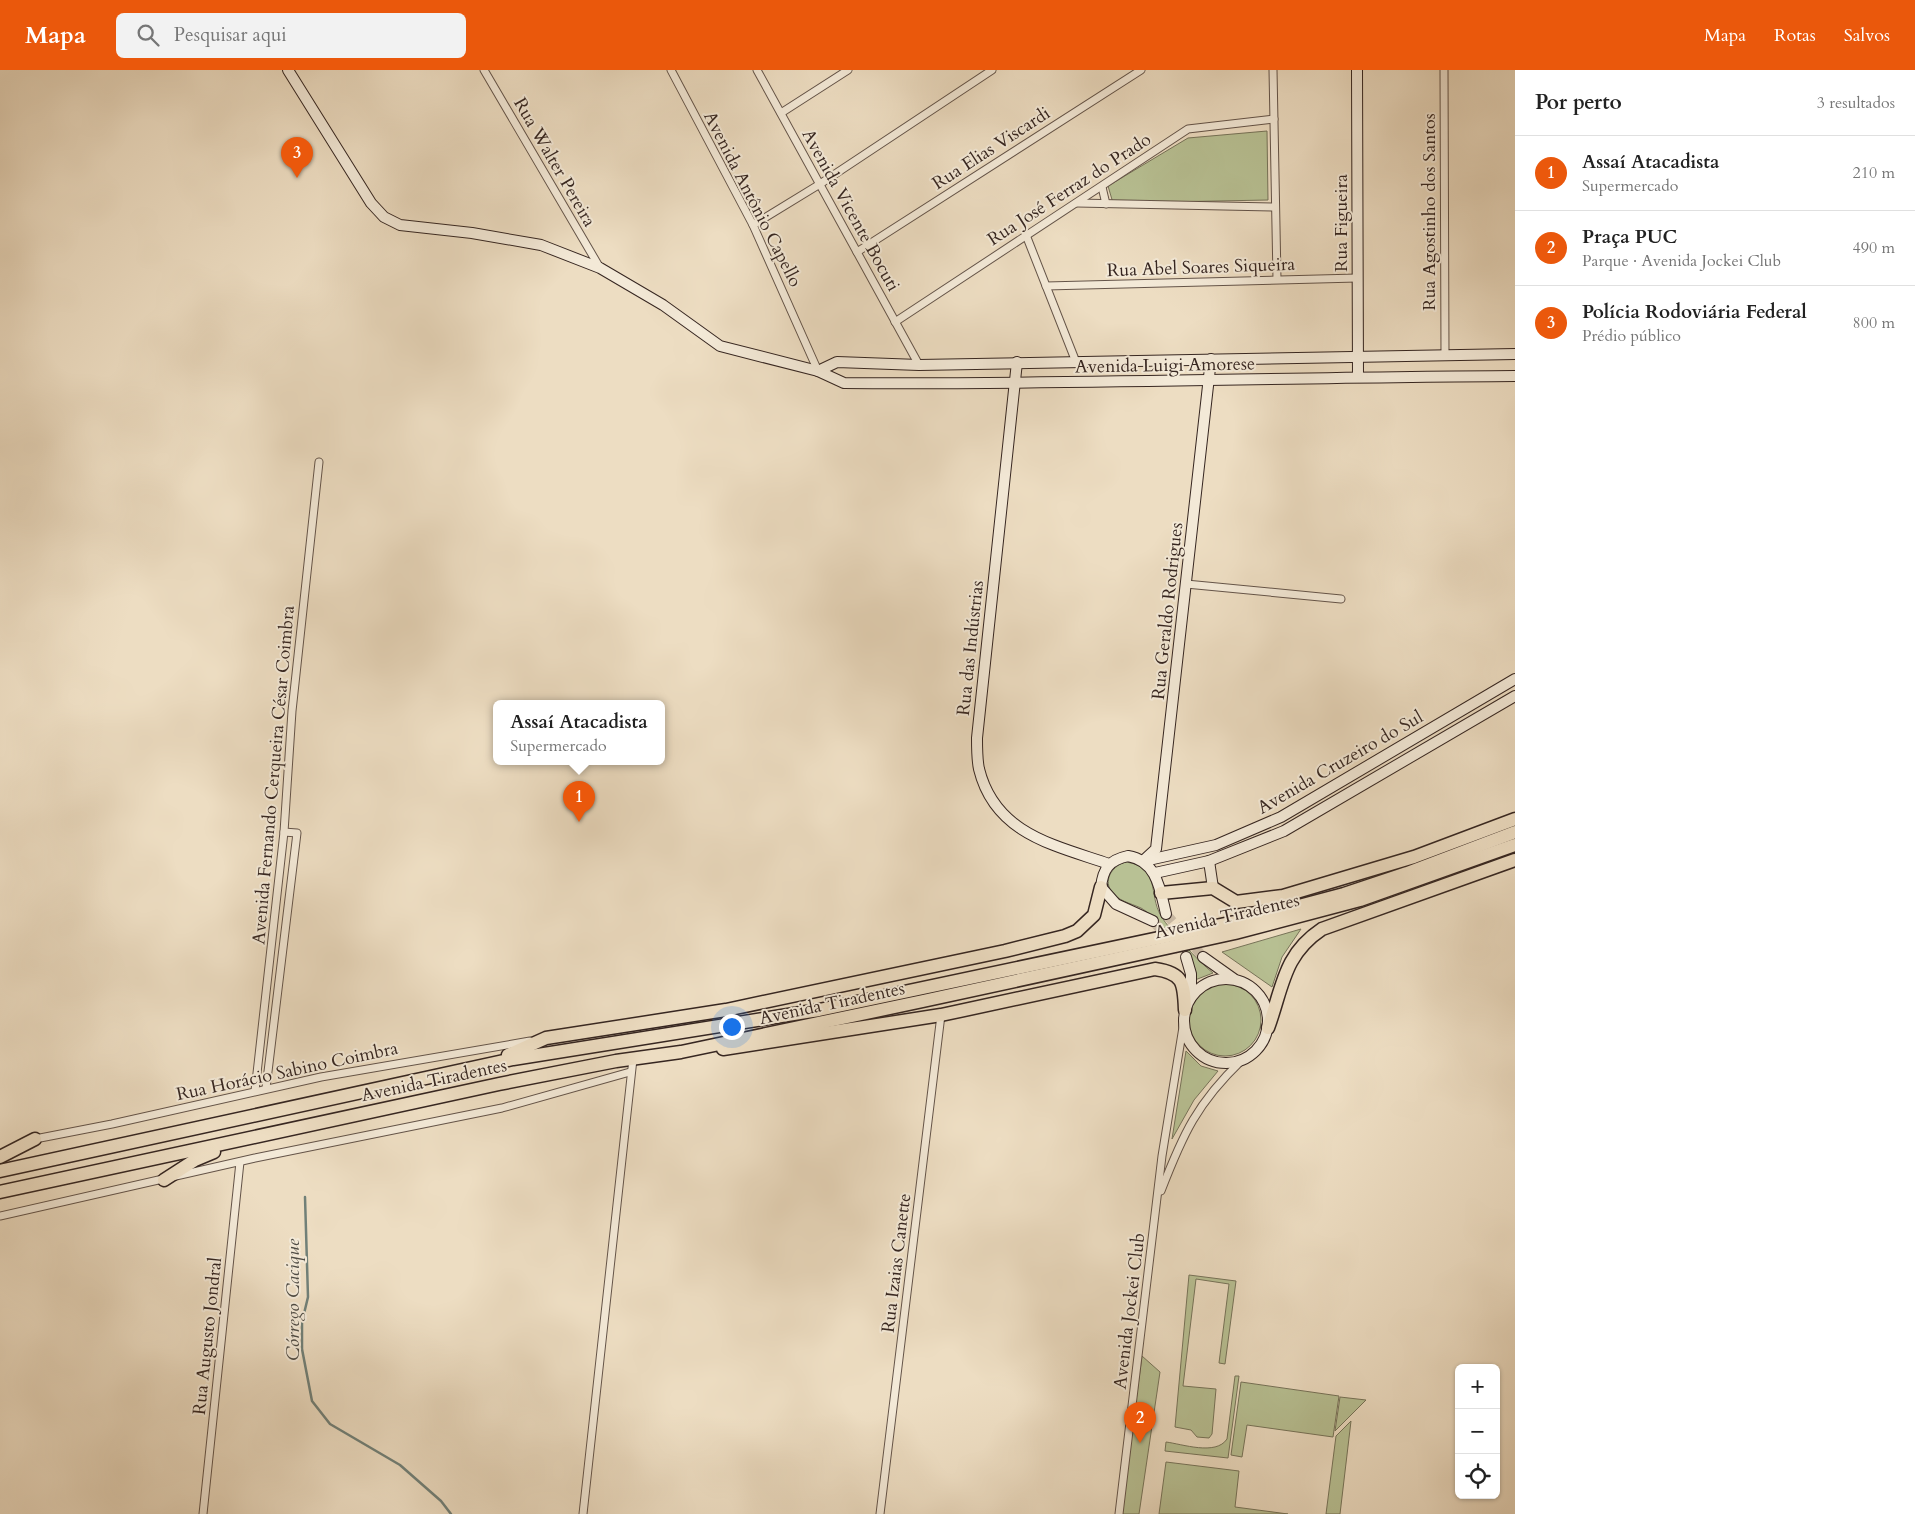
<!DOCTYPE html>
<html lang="pt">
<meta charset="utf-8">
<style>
:root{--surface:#fff;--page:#f2f2f2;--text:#222;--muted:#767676;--line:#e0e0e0;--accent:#ea580c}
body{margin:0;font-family:Cardo,serif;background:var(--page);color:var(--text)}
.controls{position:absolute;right:15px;bottom:15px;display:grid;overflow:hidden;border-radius:8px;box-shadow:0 1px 4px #0004}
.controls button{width:45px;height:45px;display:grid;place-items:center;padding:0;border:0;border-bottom:1px solid var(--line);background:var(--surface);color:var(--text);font:25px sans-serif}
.you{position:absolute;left:731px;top:956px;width:18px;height:18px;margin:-12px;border:4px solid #fff;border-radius:50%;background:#1a73e8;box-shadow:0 0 0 8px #1a73e833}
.badge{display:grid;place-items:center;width:32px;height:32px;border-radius:50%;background:var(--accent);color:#fff;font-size:16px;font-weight:700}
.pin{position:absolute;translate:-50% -41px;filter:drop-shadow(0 1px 2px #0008)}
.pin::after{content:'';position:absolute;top:26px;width:18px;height:15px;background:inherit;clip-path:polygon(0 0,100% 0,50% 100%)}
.popup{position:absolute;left:493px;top:630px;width:172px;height:65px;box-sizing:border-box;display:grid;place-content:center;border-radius:8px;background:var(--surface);filter:drop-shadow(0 1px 4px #0005);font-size:16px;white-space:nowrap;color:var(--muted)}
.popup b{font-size:19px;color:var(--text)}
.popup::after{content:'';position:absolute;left:50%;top:100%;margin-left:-10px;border:10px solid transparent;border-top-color:var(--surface)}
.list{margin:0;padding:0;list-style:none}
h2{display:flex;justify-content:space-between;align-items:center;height:65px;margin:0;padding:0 20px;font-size:21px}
h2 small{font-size:16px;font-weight:400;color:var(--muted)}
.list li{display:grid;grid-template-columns:32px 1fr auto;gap:15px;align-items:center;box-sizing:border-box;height:75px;padding:0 20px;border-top:1px solid var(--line)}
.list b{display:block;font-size:19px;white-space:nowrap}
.list p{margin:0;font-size:16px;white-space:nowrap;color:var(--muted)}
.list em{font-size:16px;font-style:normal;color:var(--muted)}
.icon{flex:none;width:28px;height:28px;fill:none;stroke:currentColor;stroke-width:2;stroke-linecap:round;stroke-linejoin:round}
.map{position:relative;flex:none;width:1515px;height:1444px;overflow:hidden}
header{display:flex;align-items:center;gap:30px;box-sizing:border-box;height:70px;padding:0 25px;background:var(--accent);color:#fff}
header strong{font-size:24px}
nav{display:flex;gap:28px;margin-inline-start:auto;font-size:18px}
.search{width:350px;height:45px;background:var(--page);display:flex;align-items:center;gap:12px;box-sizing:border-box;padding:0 18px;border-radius:8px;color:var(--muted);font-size:19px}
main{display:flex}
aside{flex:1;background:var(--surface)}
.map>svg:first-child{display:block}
.green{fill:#b8c194;stroke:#77745a}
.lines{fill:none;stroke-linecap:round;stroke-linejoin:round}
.stream{stroke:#718078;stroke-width:2.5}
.secondary-tunnel{stroke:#c8b8a2;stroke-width:10;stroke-dasharray:10 5;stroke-linecap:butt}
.street-casing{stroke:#645449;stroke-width:9}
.secondary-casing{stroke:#362621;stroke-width:12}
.highway-casing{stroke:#362621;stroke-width:15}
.street{stroke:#f3e9d7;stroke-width:7}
.secondary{stroke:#f3e9d7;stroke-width:10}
.highway{stroke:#edddc2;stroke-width:12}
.labels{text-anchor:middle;stroke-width:4;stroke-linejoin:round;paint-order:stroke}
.street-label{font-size:18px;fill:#362621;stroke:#f3e9d7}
.water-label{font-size:19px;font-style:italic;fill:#4f4c45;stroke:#f3e9d7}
</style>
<header>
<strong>Mapa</strong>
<div class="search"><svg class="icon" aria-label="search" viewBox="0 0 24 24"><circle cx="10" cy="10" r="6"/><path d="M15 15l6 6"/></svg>Pesquisar aqui</div>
<nav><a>Mapa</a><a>Rotas</a><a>Salvos</a></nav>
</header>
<main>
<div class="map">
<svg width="1515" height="1444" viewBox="0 0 1515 1444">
<rect width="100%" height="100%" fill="#edddc2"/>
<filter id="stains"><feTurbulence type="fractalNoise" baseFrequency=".004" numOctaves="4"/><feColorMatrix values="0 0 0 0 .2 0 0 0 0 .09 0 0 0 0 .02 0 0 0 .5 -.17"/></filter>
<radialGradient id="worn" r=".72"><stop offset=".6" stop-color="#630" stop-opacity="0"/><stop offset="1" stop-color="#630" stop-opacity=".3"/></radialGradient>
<g class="green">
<polygon points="1267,61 1268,130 1113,133 1108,116 1188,68"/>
<path d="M1126 792C1161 797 1148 824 1161 846 1171 862 1198 891 1213 903L1195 910C1194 903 1193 894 1190 887 1185 876 1152 844 1141 838 1130 833 1118 831 1111 821 1103 808 1114 795 1126 792Z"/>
<polygon points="1301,859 1282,887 1272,917 1222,882"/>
<circle cx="1225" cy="950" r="36"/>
<polygon points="1186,981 1201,996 1218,1001 1194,1030 1172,1069"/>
<polygon points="1189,1205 1236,1211 1225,1294 1219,1293 1229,1214 1196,1209 1183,1316 1216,1319 1212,1364 1209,1368 1197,1367 1191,1360 1175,1357"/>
<polygon points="1142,1286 1160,1302 1139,1444 1121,1444"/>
<path d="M1235 1306H1239L1228 1388 1165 1381 1166 1372C1182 1374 1216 1386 1227 1369Z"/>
<polygon points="1241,1312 1339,1326 1333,1367 1247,1355 1242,1387 1231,1385"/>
<polygon points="1340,1327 1366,1330 1335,1361"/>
<polygon points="1351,1351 1340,1444 1326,1444 1336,1366"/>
<polygon points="1166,1392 1239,1401 1235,1437 1288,1444 1159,1444"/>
</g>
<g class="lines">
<polyline class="stream" points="305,1127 308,1227 302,1252 302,1279 312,1331 330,1354 400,1395 441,1431 451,1444"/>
<g class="secondary-tunnel">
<polyline points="1166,844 1203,887"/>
<polyline points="1153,851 1186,887"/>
</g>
<g class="street-casing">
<g id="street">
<polyline points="484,0 600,198"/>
<polyline points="671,0 753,155 818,301"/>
<polyline points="757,0 919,295"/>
<polyline points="1273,0 1277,209"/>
<polyline points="1444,0 1445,284"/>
<polyline points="781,43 848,0"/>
<polyline points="1102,117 1106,134"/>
<polyline points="1077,133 1275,137"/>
<polyline points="753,155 820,114 992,0"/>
<polyline points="1026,165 1076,292"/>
<polyline points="857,182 1141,0"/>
<polyline points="1046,216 1357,208"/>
<polyline points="895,252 1188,59 1274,49"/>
<polyline points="1186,514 1341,529"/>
<polyline points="266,1018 297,763 284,762"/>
<polyline points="255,1021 284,762 292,641 319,392"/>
<polyline points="35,1069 112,1054 321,1007 530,971"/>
<path d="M1161 1121C1183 1064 1197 1033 1242 990"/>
<polyline points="0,1146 255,1088 502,1038 630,1002"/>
<polyline points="203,1444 240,1092"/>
<polyline points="583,1444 633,989"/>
<polyline points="880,1444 941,945"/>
<polyline points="1119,1444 1162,1086 1184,951"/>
</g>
</g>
<g class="secondary-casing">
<g id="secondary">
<path d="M288 0 371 133 384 147 400 155 472 163 541 175 600 198 663 235 720 276 818 301 844 313C1068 315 1291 307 1515 306"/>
<polyline points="1357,0 1358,307"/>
<path d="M1017 292 977 668C977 678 977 690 979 699 995 764 1054 775 1109 794"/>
<polyline points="818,301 837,292 919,295 1515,284"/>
<polyline points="1143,791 1156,779 1211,289"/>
<polyline points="1144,791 1216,775 1281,747 1515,609"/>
<polyline points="1209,791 1213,818"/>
<polyline points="1155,803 1209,791 1284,761 1515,626"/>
<path d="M1153 851 1116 834 1101 817C1103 799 1109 790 1128 786 1157 791 1160 819 1166 844"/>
<polyline points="1186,887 1191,904 1191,927"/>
<polyline points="1203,887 1234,909"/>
<circle cx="1226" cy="951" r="42"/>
</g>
</g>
<g class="highway-casing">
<g id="highway">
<polyline points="1161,823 1213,818 1236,832 1283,826 1414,787 1515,749"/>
<path d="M1268 958C1283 917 1283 885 1322 859L1515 790"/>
<path d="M723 979 941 945 1155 899C1184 903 1184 914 1185 940"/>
<polyline points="508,985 546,968 726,940 1005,881 1065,866 1077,861 1094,845 1101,817"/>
<polyline points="0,1087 35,1069"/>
<polyline points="0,1101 513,989 819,940 1258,847 1344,824 1407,803 1515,762"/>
<polyline points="164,1110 195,1090 214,1082"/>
<polyline points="0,1122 499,1014 616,991 681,982 923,931 1235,863 1360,830 1515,775"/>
</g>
</g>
<use href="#street" class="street"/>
<use href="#secondary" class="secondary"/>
<use href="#highway" class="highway"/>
</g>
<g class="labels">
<g class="street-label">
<text transform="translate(991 78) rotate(-33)" y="6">Rua Elias Viscardi</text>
<text transform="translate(555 92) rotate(60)" y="6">Rua Walter Pereira</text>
<text transform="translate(1069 119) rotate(-33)" y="6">Rua José Ferraz do Prado</text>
<text transform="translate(753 129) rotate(63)" y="6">Avenida Antônio Capello</text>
<text transform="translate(851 140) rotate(61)" y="6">Avenida Vicente Bocuti</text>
<text transform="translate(1429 142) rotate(-90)" y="6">Rua Agostinho dos Santos</text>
<text transform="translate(1341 153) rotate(-90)" y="6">Rua Figueira</text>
<text transform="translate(1201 197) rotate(-2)" y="6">Rua Abel Soares Siqueira</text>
<text transform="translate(1165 295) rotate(-1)" y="6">Avenida Luigi Amorese</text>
<text transform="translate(1167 541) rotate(-84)" y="6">Rua Geraldo Rodrigues</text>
<text transform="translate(970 578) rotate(-84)" y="6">Rua das Indústrias</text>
<text transform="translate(1340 692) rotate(-30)" y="6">Avenida Cruzeiro do Sul</text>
<text transform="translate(273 705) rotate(-85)" y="6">Avenida Fernando Cerqueira César Coimbra</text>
<text transform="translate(1227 846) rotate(-13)" y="6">Avenida Tiradentes</text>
<text transform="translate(832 933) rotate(-12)" y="6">Avenida Tiradentes</text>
<text transform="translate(287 1001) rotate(-12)" y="6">Rua Horácio Sabino Coimbra</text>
<text transform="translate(434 1010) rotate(-12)" y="6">Avenida Tiradentes</text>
<text transform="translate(896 1193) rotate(-83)" y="6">Rua Izaias Canette</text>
<text transform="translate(1129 1241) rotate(-83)" y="6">Avenida Jockei Club</text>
<text transform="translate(207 1266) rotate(-84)" y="6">Rua Augusto Jondral</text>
</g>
<g class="water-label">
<text transform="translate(292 1230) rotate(-90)" y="7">Córrego Cacique</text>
</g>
</g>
<rect width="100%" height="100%" filter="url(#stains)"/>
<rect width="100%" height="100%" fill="url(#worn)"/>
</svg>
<div class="controls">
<button>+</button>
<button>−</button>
<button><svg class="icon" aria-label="locate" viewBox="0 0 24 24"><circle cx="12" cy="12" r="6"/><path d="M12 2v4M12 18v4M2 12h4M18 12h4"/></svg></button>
</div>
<div class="you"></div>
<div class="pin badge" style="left:579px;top:752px">1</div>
<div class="popup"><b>Assaí Atacadista</b>Supermercado</div>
<div class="pin badge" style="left:1140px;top:1373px">2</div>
<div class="pin badge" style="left:297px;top:108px">3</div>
</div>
<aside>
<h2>Por perto<small>3 resultados</small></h2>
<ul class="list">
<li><span class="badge">1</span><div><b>Assaí Atacadista</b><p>Supermercado</p></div><em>210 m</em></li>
<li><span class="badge">2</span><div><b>Praça PUC</b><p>Parque · Avenida Jockei Club</p></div><em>490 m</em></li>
<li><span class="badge">3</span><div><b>Polícia Rodoviária Federal</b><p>Prédio público</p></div><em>800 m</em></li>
</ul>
</aside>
</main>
